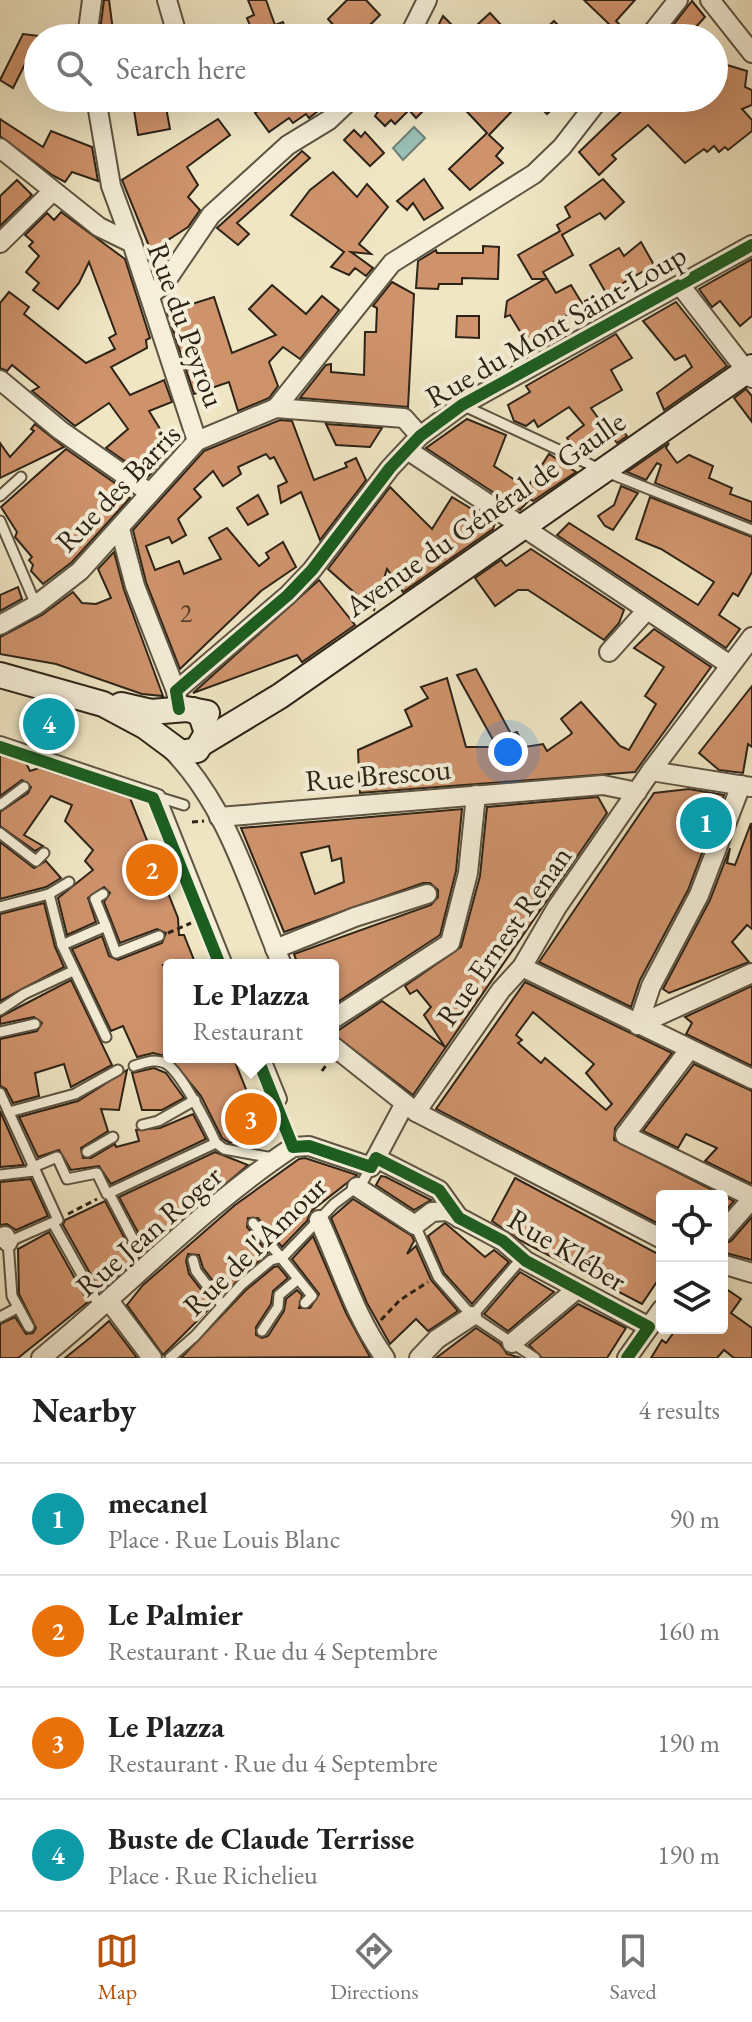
<!DOCTYPE html>
<meta charset="utf-8">
<style>
:root{--surface:#fff;--page:#f6f6f6;--text:#222;--muted:#767676;--line:#e0e0e0;--accent:#b45309}
body{margin:0;font-family:"EB Garamond",serif;background:var(--page);color:var(--text)}
.controls{position:absolute;right:24px;bottom:24px;display:grid;overflow:hidden;border-radius:8px;box-shadow:0 8px 32px #0002}
.controls button{width:72px;height:72px;display:grid;place-items:center;padding:0;border:0;border-bottom:2px solid var(--line);background:var(--surface);color:var(--text);font:40px sans-serif}
.you{position:absolute;left:508px;top:752px;width:28px;height:28px;margin:-20px;border:6px solid #fff;border-radius:50%;background:#1a73e8;box-shadow:0 0 0 12px #1a73e833}
.badge{display:grid;place-items:center;width:52px;height:52px;border-radius:50%;background:var(--accent);color:#fff;font-size:26px;font-weight:700}
.pin{position:absolute;translate:-50% -50%;border:4px solid #fff;box-shadow:0 2px 8px #0006}
.popup{position:absolute;left:163px;top:959px;width:176px;height:104px;box-sizing:border-box;display:grid;place-content:center;border-radius:8px;background:var(--surface);filter:drop-shadow(0 2px 6px #0005);font-size:26px;white-space:nowrap;color:var(--muted)}
.popup b{font-size:30px;color:var(--text)}
.popup::after{content:'';position:absolute;left:50%;top:100%;margin-left:-16px;border:16px solid transparent;border-top-color:var(--surface)}
.list{margin:0;padding:0;list-style:none}
h2{display:flex;justify-content:space-between;align-items:center;height:104px;margin:0;padding:0 32px;font-size:34px}
h2 small{font-size:26px;font-weight:400;color:var(--muted)}
.list li{display:grid;grid-template-columns:52px 1fr auto;gap:24px;align-items:center;box-sizing:border-box;height:112px;padding:0 32px;border-top:2px solid var(--line)}
.list b{display:block;font-size:30px;white-space:nowrap}
.list p{margin:0;font-size:26px;white-space:nowrap;color:var(--muted)}
.list em{font-size:26px;font-style:normal;color:var(--muted)}
.icon{flex:none;width:44px;height:44px;fill:none;stroke:currentColor;stroke-width:2;stroke-linecap:round;stroke-linejoin:round}
.map{position:relative;flex:none;width:752px;height:1358px;overflow:hidden}
.search{position:absolute;background:var(--surface);box-shadow:0 8px 32px #0002;left:24px;right:24px;top:24px;height:88px;display:flex;align-items:center;gap:20px;box-sizing:border-box;padding:0 28px;border-radius:44px;color:var(--muted);font-size:30px}
.sheet{height:552px;background:var(--surface)}
nav{display:flex;justify-content:space-around;align-items:center;box-sizing:border-box;height:112px;border-top:2px solid var(--line);background:var(--surface);font-size:22px;color:var(--muted)}
nav a{display:grid;justify-items:center;gap:4px}
nav .on{color:var(--accent)}
.map>svg:first-child{display:block}
.water{fill:#9abfb5;stroke:#6e8176;stroke-width:2}
.building{fill:#cf936c;stroke:#2d2317;stroke-width:2;fill-rule:evenodd}
.lines{fill:none;stroke-linecap:round;stroke-linejoin:round}
.service-casing{stroke:#5e5442;stroke-width:13}
.pedestrian-casing{stroke:#5e5442;stroke-width:18}
.minor-casing{stroke:#5e5442;stroke-width:22}
.secondary-casing{stroke:#2d2317;stroke-width:28}
.path{stroke:#2d2317;stroke-width:3;stroke-dasharray:6 4;stroke-linecap:butt}
.service{stroke:#f5efd9;stroke-width:9}
.pedestrian{stroke:#f5efd9;stroke-width:14}
.minor{stroke:#f5efd9;stroke-width:18}
.secondary{stroke:#f5efd9;stroke-width:24}
.cycleway-casing{stroke:#f5efd9;stroke-width:17}
.cycleway{stroke:#1b5e20;stroke-width:12}
.labels{text-anchor:middle;stroke-width:8;stroke-linejoin:round;paint-order:stroke}
.number-label{font-size:26px;fill:#563f2c}
.street-label{font-size:30px;fill:#2d2317;stroke:#f5efd9}
</style>
<div class="map">
<svg width="752" height="1358" viewBox="0 0 752 1358">
<rect width="100%" height="100%" fill="#f0e6c4"/>
<filter id="stains"><feTurbulence type="fractalNoise" baseFrequency=".0025" numOctaves="4"/><feColorMatrix values="0 0 0 0 .2 0 0 0 0 .09 0 0 0 0 .02 0 0 0 .5 -.17"/></filter>
<radialGradient id="worn" r=".72"><stop offset=".6" stop-color="#630" stop-opacity="0"/><stop offset="1" stop-color="#630" stop-opacity=".3"/></radialGradient>
<polygon class="water" points="414,127 425,138 403,160 393,148"/>
<g class="building">
<polygon points="104,0 109,0 114,38 99,38"/>
<polygon points="248,0 266,0 275,25 283,22 288,38 244,38 253,33 247,18 254,15"/>
<polygon points="347,0 366,0 380,15 365,30 369,38 312,38 335,27 328,19"/>
<polygon points="584,0 635,0 616,21 633,38 594,38 609,24"/>
<polygon points="692,1 705,17 686,38 663,38"/>
<polygon points="490,13 513,38 432,38 443,16 464,37"/>
<polygon points="554,21 571,38 536,38"/>
<polygon points="23,34 39,36 13,88 0,80"/>
<polygon points="717,62 747,71 745,87 752,90 752,105 742,109 752,120 752,131 728,150 725,147 719,152 714,146 707,152 704,149 685,163 648,125 612,155 616,159 599,175 579,152 635,98 714,98"/>
<polygon points="132,98 165,102 170,129 138,135"/>
<polygon points="277,98 335,98 309,118 306,114 293,123 289,118 269,132 255,113"/>
<polygon points="387,98 436,98 416,118 409,110 395,124 391,120 385,126 375,116"/>
<polygon points="454,98 505,98 515,108 489,135 503,148 496,156 503,163 470,190 449,169 487,133"/>
<polygon points="531,98 564,98 547,114"/>
<polygon points="0,119 43,147 51,131 92,147 98,181 72,172 65,182 52,175 0,136"/>
<polygon points="218,119 230,135 187,167 198,185 188,197 200,210 188,227 151,251 122,180"/>
<polygon points="354,130 361,137 365,132 384,153 370,166 344,140"/>
<polygon points="302,151 310,158 237,223 249,234 238,245 217,228"/>
<polygon points="333,172 357,197 367,184 388,207 359,244 371,254 351,252 373,268 366,276 355,268 349,275 331,267 344,252 291,215 310,190"/>
<polygon points="424,179 443,208 424,220 413,203 407,210 397,201"/>
<polygon points="603,179 624,202 605,219 600,213 562,235 573,255 543,272 556,293 571,285 586,310 578,315 569,314 545,327 549,335 529,346 510,315 505,317 507,301 545,279 532,279 518,255 560,231 557,225 570,217 565,207"/>
<polygon points="17,180 32,195 0,226 0,196"/>
<polygon points="61,212 125,259 150,338 146,340 147,348 111,367 130,395 164,380 172,402 149,411 173,450 148,477 106,448 128,429 109,403 75,426 32,391 39,387 12,365 7,371 0,368 0,303 9,292 29,307 24,314 86,363 115,349 109,338 116,334 89,262 79,283 58,309 33,290 39,283 26,272 39,256 29,246 33,242 25,235 47,213 54,220"/>
<polygon points="641,242 654,265 606,293 590,265 619,248 624,256"/>
<polygon points="483,246 499,247 498,279 462,278 462,284 439,284 438,289 416,288 418,261 436,250 437,253 483,253"/>
<polygon points="752,259 752,316 740,326 720,301 712,307 699,289"/>
<polygon points="392,282 414,294 408,407 300,398 326,365 331,364 331,372 364,375 365,332 376,332 377,308 373,306"/>
<polygon points="272,285 306,314 322,296 339,310 300,359 283,347 269,362 278,386 269,398 238,411 229,382 194,394 167,312 214,297 232,353 276,335 249,309"/>
<polygon points="593,297 597,304 608,298 614,307 594,319 585,301"/>
<polygon points="676,302 727,366 664,410 657,393 692,367 685,355 675,360 643,321"/>
<polygon points="457,316 479,316 479,338 456,337"/>
<polygon points="616,334 632,358 611,370 622,390 591,408 606,429 617,422 627,436 617,443 613,438 589,456 576,450 567,438 584,425 569,407 538,427 534,420 526,426 514,421 508,405 530,392 526,386"/>
<polygon points="746,389 752,396 752,422 734,398"/>
<polygon points="467,419 506,435 494,466 527,488 549,454 576,472 533,501 530,499 520,510 426,448"/>
<polygon points="280,420 292,421 314,480 347,467 345,463 356,458 366,480 320,540 301,492 281,503 278,486 287,482 274,457 270,459 266,454 238,467 241,474 223,486 213,471 194,489 201,497 178,519 186,535 172,543 169,537 146,546 155,570 179,561 184,574 221,559 209,538 227,528 259,566 269,558 266,553 283,542 296,567 261,591 180,669 146,582 133,530 204,451"/>
<polygon points="35,424 64,447 0,478 0,443 10,457 34,431 31,429"/>
<polygon points="326,424 382,428 370,447 336,445"/>
<polygon points="669,443 666,448 677,463 689,455 713,466 709,478 732,488 730,494 752,502 752,522 655,483 661,465 657,463 646,480 627,472"/>
<polygon points="66,449 122,488 130,498 72,562 43,584 31,571 33,565 29,560 32,557 15,537 17,532 1,507"/>
<polygon points="621,486 638,493 613,530 605,526 598,516 614,505"/>
<polygon points="390,487 432,529 452,497 495,523 493,529 403,592 387,569 374,610 328,569"/>
<polygon points="258,495 268,514 248,525 237,508"/>
<polygon points="650,497 752,537 752,572 738,596 733,593 719,615 740,629 726,648 557,535 569,523 698,605 714,582 661,549 636,539"/>
<polygon points="531,549 624,610 619,623 604,640 528,590 518,590 495,606 475,578 501,560 506,566"/>
<polygon points="114,552 124,590 163,696 142,694 56,664 0,654 0,637 42,615 73,592 82,603 96,604 111,598 98,569"/>
<polygon points="319,580 355,625 302,662 297,655 193,693"/>
<polygon points="18,587 22,599 0,611 0,595"/>
<polygon points="654,629 711,667 635,772 360,793 358,750 412,726 405,710 428,698 421,687 447,678 466,747 497,747 457,675 476,669 511,734 517,732 525,747 543,744 547,751 570,735 572,733 561,719 581,702 620,746 629,750 656,704 645,696 664,667 634,648"/>
<polygon points="752,686 752,747 748,744 743,773 719,770 699,753"/>
<polygon points="0,755 26,763 30,771 39,768 130,798 178,918 179,935 184,935 196,965 163,965 169,978 169,1057 153,1053 137,1057 123,1026 111,1031 72,949 102,936 109,956 118,960 162,943 166,933 157,929 120,943 104,902 110,893 104,887 88,898 96,922 67,935 58,898 93,870 85,861 93,850 65,821 72,805 51,796 24,835 43,846 35,851 0,826 0,812 28,793 31,787 22,780 0,796"/>
<polygon points="689,789 724,795 688,890 640,980 631,1007 539,962 654,793"/>
<polygon points="598,797 607,813 413,1095 333,1034 382,1001 445,1047 424,1015 431,1007 417,990 410,994 405,986 461,947 480,876 487,807"/>
<path d="M462 809 456 871 440 935 333 1005V965H298L294 954 431 905 438 897V890L430 883H423L284 932 241 828ZM329 846 332 861 341 858 344 882 315 894 301 853Z"/>
<polygon points="751,823 752,929 747,925 732,942 749,962 669,993 663,989 710,900 730,848 727,863 735,865"/>
<polygon points="0,842 34,868 46,861 61,878 46,887 0,899"/>
<polygon points="44,903 55,947 64,967 0,1001 0,914"/>
<polygon points="71,980 112,1065 71,1087 64,1064 35,1073 39,1096 13,1103 6,1089 0,1086 0,1039 37,1031 42,1023 34,1017 0,1024 0,1017"/>
<path d="M525 982 672 1053 615 1128 614 1140 734 1201 722 1215V1196H662L657 1223 436 1109ZM533 1012 594 1064 586 1073 612 1104 606 1110 545 1058 541 1063 518 1043 522 1040 516 1035Z"/>
<polygon points="752,986 752,1066 686,1034 692,1023 685,1017"/>
<polygon points="169,1057 233,1057 262,1129 230,1143 222,1138 201,1096"/>
<polygon points="694,1064 752,1091 752,1184 705,1161 717,1148 686,1134 678,1148 643,1131"/>
<polygon points="154,1068 166,1073 184,1098 162,1110 142,1110 132,1073"/>
<polygon points="127,1070 119,1110 101,1109 108,1131 81,1148 83,1158 91,1158 115,1144 116,1147 139,1141 136,1130 160,1128 193,1114 206,1139 111,1184 99,1166 71,1170 59,1150 38,1157 19,1117 78,1101"/>
<polygon points="0,1111 24,1165 0,1167"/>
<polygon points="215,1152 248,1165 100,1291 63,1225 65,1220 105,1201 127,1243 136,1246 140,1236 119,1197"/>
<polygon points="305,1158 357,1175 310,1212 307,1221 282,1247 258,1218 248,1218 247,1227 268,1253 223,1294 203,1268 199,1255 188,1254 186,1261 189,1274 213,1305 163,1355 127,1305 143,1285 235,1205 299,1159"/>
<polygon points="381,1176 386,1177 431,1200 414,1210 376,1185"/>
<polygon points="515,1178 662,1256 662,1274 642,1304 521,1241 492,1221"/>
<polygon points="31,1179 48,1216 16,1230 7,1224 0,1225 0,1182"/>
<polygon points="353,1199 412,1236 414,1241 407,1254 416,1246 431,1280 458,1311 428,1331 416,1319 390,1344 367,1303 331,1218"/>
<polygon points="752,1217 752,1260 722,1252 722,1245 731,1241"/>
<polygon points="445,1223 485,1257 494,1250 509,1262 472,1304 444,1273 428,1236"/>
<polygon points="49,1232 88,1302 18,1358 0,1358 0,1324 15,1317 26,1334 33,1333 36,1328 19,1294 18,1249"/>
<polygon points="313,1236 346,1313 370,1357 181,1358 246,1290 274,1267 278,1266 288,1278 273,1291 271,1304 256,1327 256,1335 262,1338 268,1336 284,1311 286,1299 297,1290 302,1295 299,1308 310,1308 319,1294 292,1259"/>
<polygon points="520,1272 554,1292 508,1331 484,1314"/>
<polygon points="722,1286 741,1299 731,1313 752,1328 752,1358 734,1358 724,1350 717,1358 651,1358 662,1340 666,1343 677,1328 722,1328"/>
<polygon points="578,1304 626,1328 607,1358 542,1358 529,1345"/>
<polygon points="109,1321 137,1358 65,1358 91,1337"/>
<polygon points="476,1328 500,1344 507,1354 521,1358 436,1358"/>
</g>
<g class="lines">
<g class="service-casing">
<g id="service">
<polyline points="462,405 604,471 752,530"/>
<polyline points="0,496 21,477"/>
<polyline points="0,521 36,605"/>
<polyline points="158,797 184,805"/>
<polyline points="0,805 24,787"/>
<polyline points="0,833 36,861 44,853"/>
<polyline points="49,894 62,945 106,1037"/>
<polyline points="103,894 95,899 106,926"/>
<polyline points="0,907 49,894 69,882"/>
<polyline points="62,945 106,926 116,953 159,936"/>
<polyline points="0,1010 24,994 73,971"/>
<polyline points="0,1032 35,1024"/>
<path d="M134 1066C144 1063 155 1058 165 1063 181 1071 208 1126 216 1143"/>
<polyline points="0,1093 58,1220 8,1242 12,1296 29,1327"/>
<polyline points="9,1112 75,1094 118,1070"/>
<polyline points="142,1125 158,1121 195,1100"/>
<polyline points="87,1152 113,1137"/>
<polyline points="31,1168 57,1157 67,1179 97,1173 107,1194 216,1143 224,1149 273,1158"/>
<polyline points="0,1175 34,1171"/>
<polyline points="109,1193 133,1239"/>
<polyline points="53,1223 100,1307"/>
<polyline points="253,1223 312,1296 305,1303"/>
<polyline points="415,1225 438,1277 472,1316 535,1358"/>
<polyline points="193,1260 196,1271 222,1305"/>
<polyline points="472,1316 522,1258"/>
<polyline points="0,1317 17,1308"/>
<polyline points="262,1331 278,1307 279,1295 297,1280"/>
<polyline points="170,1358 195,1336 241,1285 271,1260 283,1257 334,1204 362,1183 371,1167"/>
</g>
</g>
<g class="pedestrian-casing">
<g id="pedestrian">
<polyline points="0,744 158,797 225,965"/>
<polyline points="262,1057 279,1099 275,1100"/>
</g>
</g>
<g class="minor-casing">
<g id="minor">
<polyline points="167,0 178,38"/>
<polyline points="710,0 752,53"/>
<polyline points="87,38 92,0"/>
<polyline points="408,38 427,0"/>
<polyline points="648,38 678,0"/>
<polyline points="96,98 111,186 132,243"/>
<polyline points="0,148 99,227 132,243 197,441"/>
<polyline points="0,243 53,191"/>
<polyline points="680,285 752,378"/>
<polyline points="150,295 164,284 211,215 288,145 329,120 352,98"/>
<polyline points="0,380 60,430 150,493"/>
<polyline points="276,408 392,263 534,174 562,147 600,98"/>
<polyline points="409,451 730,665"/>
<polyline points="120,529 135,586 176,691"/>
<polyline points="0,625 36,605 80,571 197,441 276,408 404,418 420,436"/>
<polyline points="609,652 646,611"/>
<polyline points="179,709 176,691 288,595 312,570 390,468 420,436 462,405 752,245"/>
<path d="M172 750C229 808 251 892 282 965"/>
<polyline points="651,771 751,787"/>
<polyline points="219,817 603,785 637,792"/>
<polyline points="275,949 355,917 427,894"/>
<polyline points="522,967 752,1079"/>
<polyline points="333,1019 450,943 468,873 476,795"/>
<polyline points="638,1025 651,986 699,895 741,785"/>
<polyline points="638,1025 752,973"/>
<polyline points="333,1046 416,1112 662,1239"/>
<polyline points="689,1050 625,1135 752,1197"/>
<polyline points="416,1112 501,990 522,967 557,907 651,771 752,637"/>
<polyline points="376,1158 439,1190 459,1218"/>
<polyline points="357,1187 415,1225 432,1212 447,1211 503,1241 526,1261 649,1327"/>
<path d="M319 1220C341 1267 354 1315 385 1358"/>
<polyline points="722,1233 752,1199"/>
<polyline points="0,1238 5,1236 8,1242"/>
<polyline points="722,1264 752,1273"/>
<polyline points="110,1302 152,1358"/>
<polyline points="512,1343 577,1289"/>
<path d="M41 1358C126 1289 202 1207 293 1147L309 1146 371 1167 404 1105"/>
<polyline points="419,1358 437,1339 472,1316"/>
<polyline points="627,1358 662,1309"/>
</g>
</g>
<g class="secondary-casing">
<g id="secondary">
<polyline points="0,675 103,704 146,727 181,753 197,750 207,733 201,715 193,710"/>
<polyline points="121,705 151,712 186,709 207,713"/>
<polyline points="204,742 280,696 752,367"/>
</g>
</g>
<g class="path">
<polyline points="192,822 204,821"/>
<polyline points="168,933 191,923"/>
<polyline points="322,1071 327,1064"/>
<polyline points="68,1214 97,1199"/>
<polyline points="381,1320 400,1300 428,1282"/>
</g>
<use href="#service" class="service"/>
<use href="#pedestrian" class="pedestrian"/>
<use href="#minor" class="minor"/>
<use href="#secondary" class="secondary"/>
<g class="cycleway-casing">
<g id="cycleway">
<polyline points="179,709 176,691 288,595 312,570 390,468 420,436 462,405 752,245"/>
<polyline points="0,747 153,798 220,965"/>
<polyline points="257,1057 293,1147 309,1146 371,1167 376,1158 439,1190 459,1218 503,1241 526,1261 649,1327 627,1358"/>
</g>
</g>
<use href="#cycleway" class="cycleway"/>
</g>
<g class="labels">
<g class="number-label">
<text x="186" y="622">2</text>
</g>
<g class="street-label">
<text transform="translate(186 325) rotate(70)" y="10">Rue du Peyrou</text>
<text transform="translate(556 326) rotate(-30)" y="10">Rue du Mont Saint-Loup</text>
<text transform="translate(118 488) rotate(-46)" y="10">Rue des Barris</text>
<text transform="translate(485 514) rotate(-35)" y="10">Avenue du Général de Gaulle</text>
<text transform="translate(378 775) rotate(-5)" y="10">Rue Brescou</text>
<text transform="translate(504 936) rotate(-55)" y="10">Rue Ernest Renan</text>
<text transform="translate(149 1231) rotate(-41)" y="10">Rue Jean Roger</text>
<text transform="translate(255 1246) rotate(-44)" y="10">Rue de l'Amour</text>
<text transform="translate(567 1250) rotate(31)" y="10">Rue Kléber</text>
</g>
</g>
<rect width="100%" height="100%" filter="url(#stains)"/>
<rect width="100%" height="100%" fill="url(#worn)"/>
</svg>
<div class="controls">
<button><svg class="icon" aria-label="locate" viewBox="0 0 24 24"><circle cx="12" cy="12" r="6"/><path d="M12 2v4M12 18v4M2 12h4M18 12h4"/></svg></button>
<button><svg class="icon" aria-label="layers" viewBox="0 0 24 24"><path d="M12 4l9 5-9 5-9-5zM3 14l9 5 9-5"/></svg></button>
</div>
<div class="you"></div>
<div class="pin badge" style="left:706px;top:823px;background:#0f9aa8">1</div>
<div class="pin badge" style="left:152px;top:870px;background:#e8710a">2</div>
<div class="pin badge" style="left:251px;top:1119px;background:#e8710a">3</div>
<div class="popup"><b>Le Plazza</b>Restaurant</div>
<div class="pin badge" style="left:49px;top:724px;background:#0f9aa8">4</div>
<div class="search"><svg class="icon" aria-label="search" viewBox="0 0 24 24"><circle cx="10" cy="10" r="6"/><path d="M15 15l6 6"/></svg>Search here</div>
</div>
<section class="sheet">
<h2>Nearby<small>4 results</small></h2>
<ul class="list">
<li><span class="badge" style="background:#0f9aa8">1</span><div><b>mecanel</b><p>Place · Rue Louis Blanc</p></div><em>90 m</em></li>
<li><span class="badge" style="background:#e8710a">2</span><div><b>Le Palmier</b><p>Restaurant · Rue du 4 Septembre</p></div><em>160 m</em></li>
<li><span class="badge" style="background:#e8710a">3</span><div><b>Le Plazza</b><p>Restaurant · Rue du 4 Septembre</p></div><em>190 m</em></li>
<li><span class="badge" style="background:#0f9aa8">4</span><div><b>Buste de Claude Terrisse</b><p>Place · Rue Richelieu</p></div><em>190 m</em></li>
</ul>
</section>
<nav>
<a class="on"><svg class="icon" aria-label="map" viewBox="0 0 24 24"><path d="M3 6l6-2 6 2 6-2v14l-6 2-6-2-6 2zM9 4v14M15 6v14"/></svg>Map</a>
<a><svg class="icon" aria-label="directions" viewBox="0 0 24 24"><path d="M12 3l9 9-9 9-9-9zM9 14v-3h6M13 9l2 2-2 2"/></svg>Directions</a>
<a><svg class="icon" aria-label="saved" viewBox="0 0 24 24"><path d="M7 4h10v16l-5-4-5 4z"/></svg>Saved</a>
</nav>
